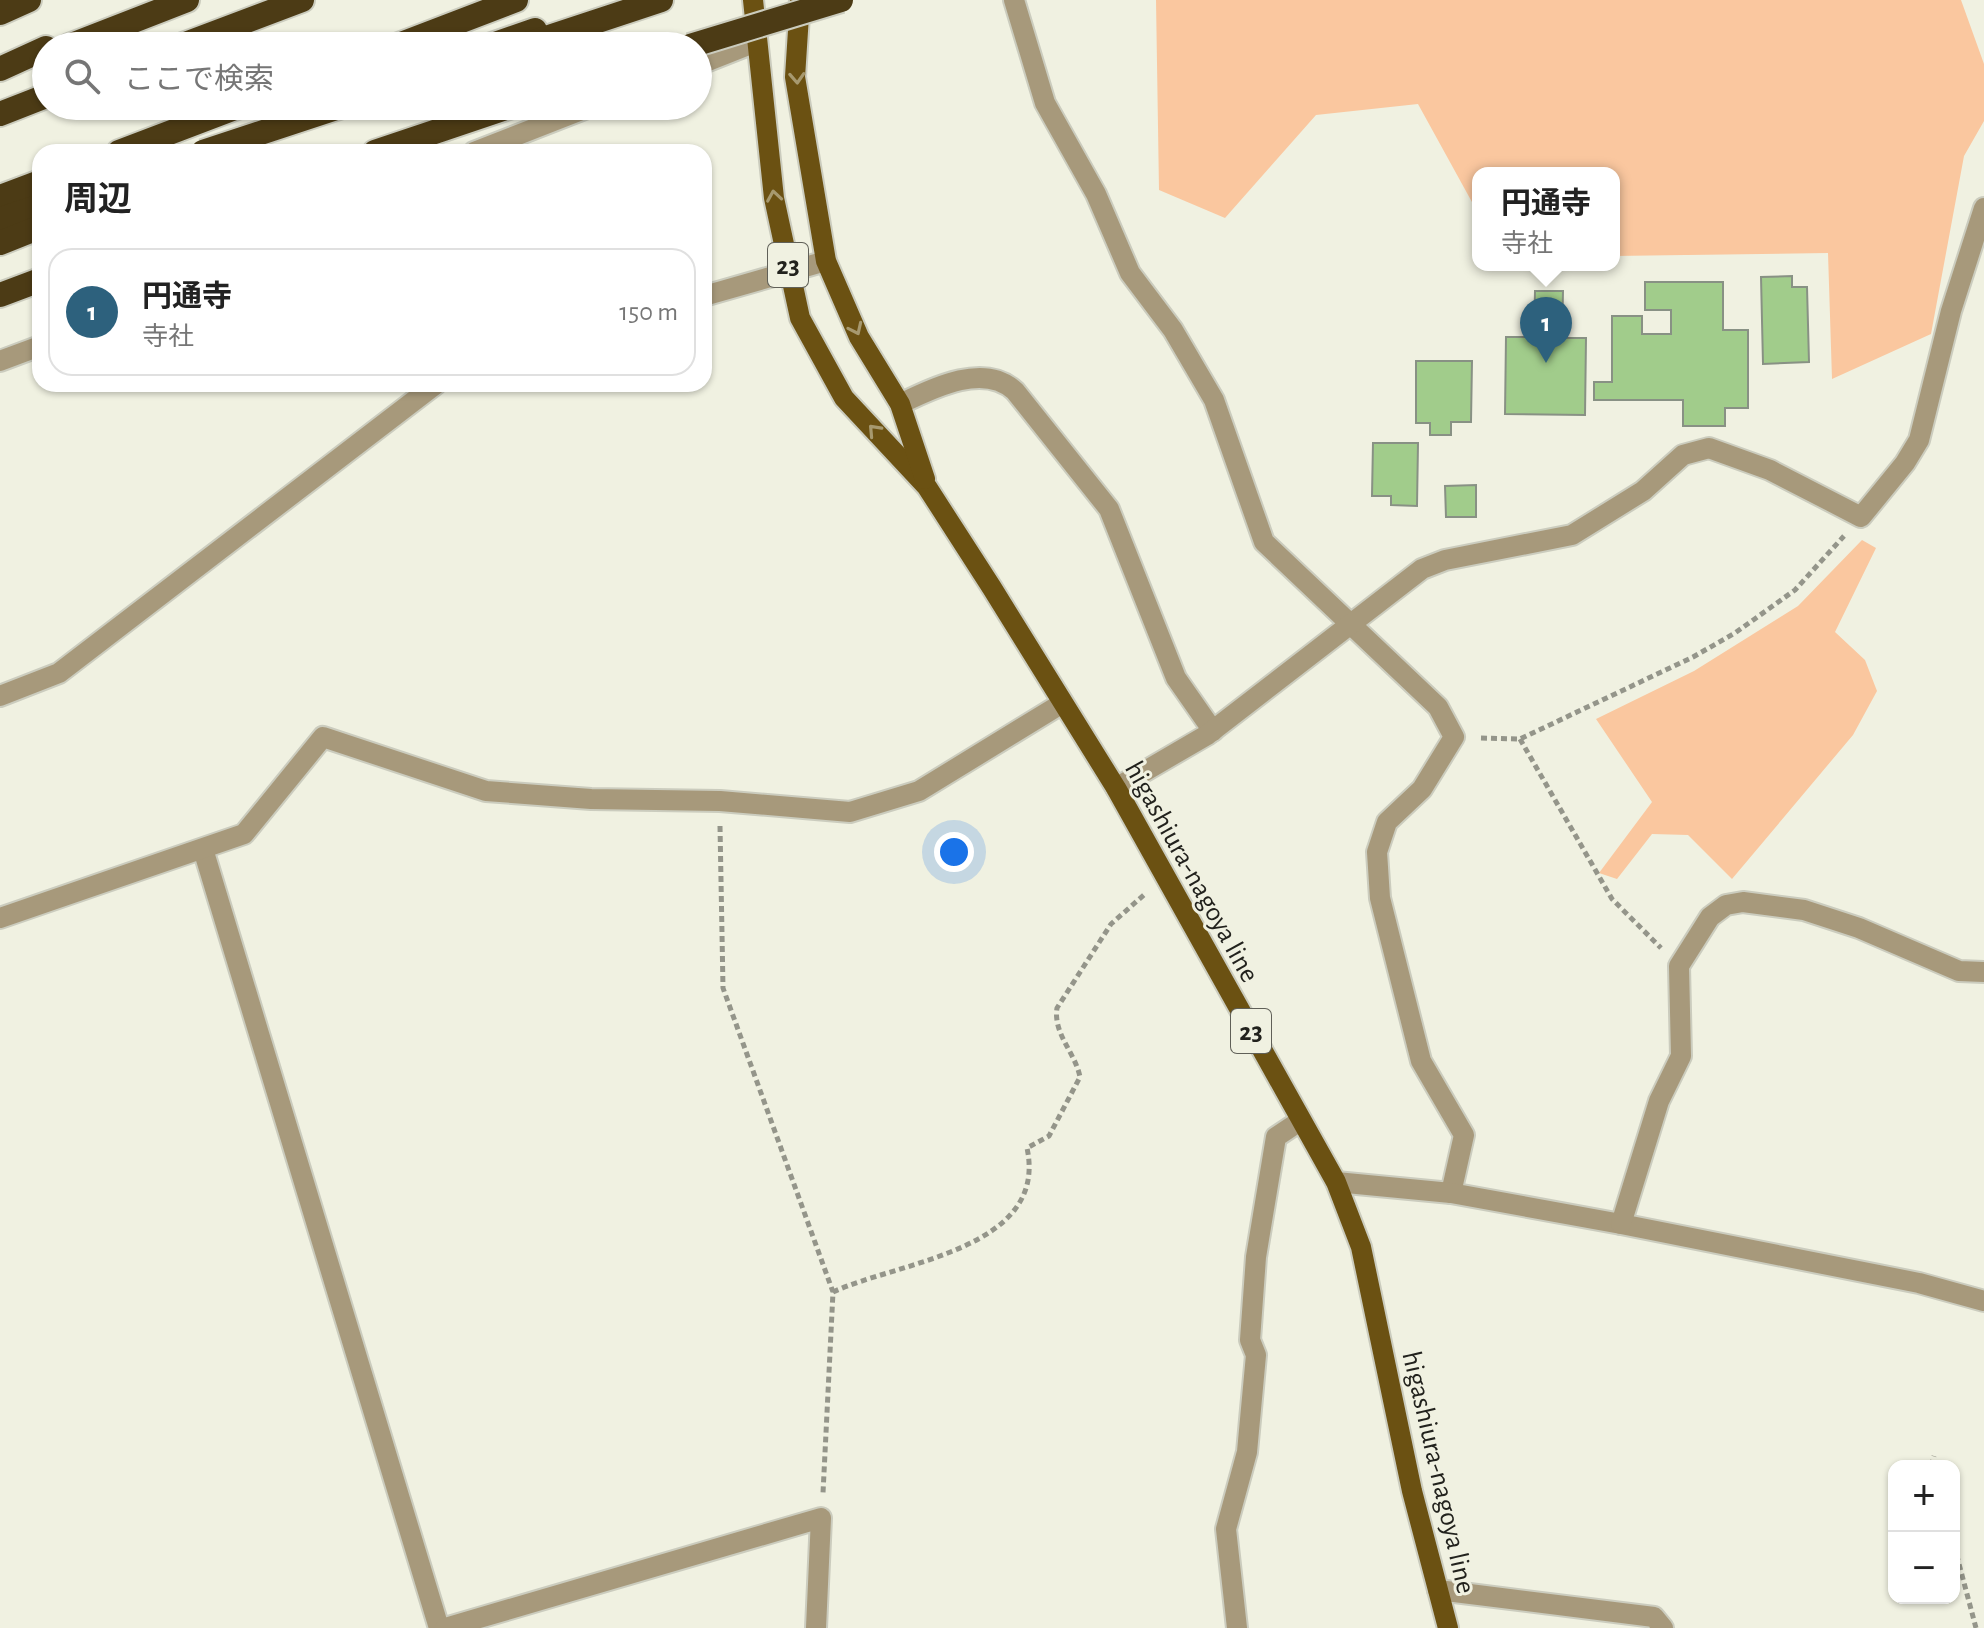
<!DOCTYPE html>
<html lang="ja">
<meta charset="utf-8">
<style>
:root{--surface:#fff;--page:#f2f2f2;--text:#222;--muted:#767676;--line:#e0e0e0;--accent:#2d617d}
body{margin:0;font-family:"Alegreya Sans","Noto Sans JP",sans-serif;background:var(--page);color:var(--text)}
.controls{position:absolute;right:24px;bottom:24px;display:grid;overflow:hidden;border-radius:16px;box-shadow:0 2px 6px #0004}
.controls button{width:72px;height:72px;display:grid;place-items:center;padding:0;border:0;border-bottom:2px solid var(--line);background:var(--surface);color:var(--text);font:40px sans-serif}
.you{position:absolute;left:954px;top:852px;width:28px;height:28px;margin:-20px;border:6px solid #fff;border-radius:50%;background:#1a73e8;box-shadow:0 0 0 12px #1a73e833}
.badge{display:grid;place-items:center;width:52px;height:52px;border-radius:50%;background:var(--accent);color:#fff;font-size:26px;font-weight:700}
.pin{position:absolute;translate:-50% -66px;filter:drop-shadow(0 2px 4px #0008)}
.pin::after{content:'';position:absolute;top:42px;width:28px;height:24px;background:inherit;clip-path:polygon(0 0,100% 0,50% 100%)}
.popup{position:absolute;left:1472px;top:167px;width:148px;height:104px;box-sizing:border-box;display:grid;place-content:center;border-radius:16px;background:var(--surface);filter:drop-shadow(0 2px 6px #0005);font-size:26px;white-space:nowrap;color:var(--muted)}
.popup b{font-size:30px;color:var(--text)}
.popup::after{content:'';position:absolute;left:50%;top:100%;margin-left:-16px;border:16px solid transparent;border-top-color:var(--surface)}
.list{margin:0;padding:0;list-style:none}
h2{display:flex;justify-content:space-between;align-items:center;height:104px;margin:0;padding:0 32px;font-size:34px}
h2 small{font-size:26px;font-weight:400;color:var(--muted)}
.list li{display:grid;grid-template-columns:52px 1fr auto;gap:24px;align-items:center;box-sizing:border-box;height:128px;margin:0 16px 16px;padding:0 16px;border:2px solid var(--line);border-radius:24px}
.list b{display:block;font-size:30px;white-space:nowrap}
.list p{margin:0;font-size:26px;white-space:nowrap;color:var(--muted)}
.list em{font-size:26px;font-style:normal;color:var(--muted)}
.icon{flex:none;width:44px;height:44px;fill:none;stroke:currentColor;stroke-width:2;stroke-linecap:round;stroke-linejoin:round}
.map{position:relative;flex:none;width:1984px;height:1628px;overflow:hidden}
.search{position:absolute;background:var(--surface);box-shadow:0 2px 6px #0004;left:32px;top:32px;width:680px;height:88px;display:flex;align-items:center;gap:20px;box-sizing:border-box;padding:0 28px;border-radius:44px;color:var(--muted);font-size:30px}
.panel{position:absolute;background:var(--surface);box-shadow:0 2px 6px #0004;left:32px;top:144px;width:680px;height:248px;border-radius:24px}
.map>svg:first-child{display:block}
.green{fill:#fac79f}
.building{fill:#a1cc8b;stroke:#889184;stroke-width:2}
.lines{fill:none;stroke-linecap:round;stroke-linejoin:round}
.minor-casing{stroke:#cbccbe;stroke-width:24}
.major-casing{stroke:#cbccbe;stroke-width:24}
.highway-casing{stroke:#cbccbe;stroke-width:28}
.path{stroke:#94958a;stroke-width:5;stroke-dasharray:6 4;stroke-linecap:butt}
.minor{stroke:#a7997b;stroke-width:20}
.major{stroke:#6b5112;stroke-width:20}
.highway{stroke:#4c3b15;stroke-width:24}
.highway-bridge-casing{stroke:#cbccbe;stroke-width:28;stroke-linecap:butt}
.highway-bridge{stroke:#4c3b15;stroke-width:24}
.oneway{stroke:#a7996f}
.labels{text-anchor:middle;stroke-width:6;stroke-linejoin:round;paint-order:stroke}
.shield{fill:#f0f1e1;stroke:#606058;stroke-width:2}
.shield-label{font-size:26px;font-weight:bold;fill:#22221d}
.street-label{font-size:28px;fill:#22221d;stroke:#f0f1e1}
</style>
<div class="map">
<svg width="1984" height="1628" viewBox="0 0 1984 1628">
<rect width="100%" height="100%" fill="#f0f1e1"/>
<g class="green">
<polygon points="1156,0 1961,0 1984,64 1984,121 1964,156 1931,334 1832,379 1828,253 1614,256 1614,173 1478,173 1478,213 1418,104 1316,115 1225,218 1159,190"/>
<polygon points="1862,540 1876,548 1835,632 1865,660 1877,691 1853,735 1732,879 1688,835 1652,834 1617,879 1599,873 1652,802 1596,719 1694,671 1798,606"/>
</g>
<g class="building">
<polygon points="1792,276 1792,287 1807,287 1809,362 1763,364 1761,277"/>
<polygon points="1645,282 1723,282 1723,330 1748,330 1748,408 1725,408 1725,426 1683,426 1683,400 1594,400 1594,382 1612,382 1612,316 1642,316 1642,334 1671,334 1671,310 1645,310"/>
<polygon points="1535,291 1563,291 1562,338 1586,338 1585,415 1505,414 1506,337 1534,337"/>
<polygon points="1416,361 1472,361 1471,422 1451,422 1451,435 1430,435 1430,423 1416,423"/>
<polygon points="1373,443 1418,443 1417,506 1391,505 1391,496 1372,496"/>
<polygon points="1476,485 1476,517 1446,517 1445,486"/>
</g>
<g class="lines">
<g class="minor-casing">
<g id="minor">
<polyline points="1014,0 1045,103 1096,194 1130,273 1173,330 1214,400 1264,542 1438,707 1454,737 1422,789 1387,822 1377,852 1380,898 1421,1061 1464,1135 1451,1193"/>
<polyline points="698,65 756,42"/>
<polyline points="474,152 592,106"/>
<polyline points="704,296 826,261"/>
<polyline points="0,361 40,346"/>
<path d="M900 404C933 388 984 362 1015 391L1109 509 1176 678 1213 731"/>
<polyline points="0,696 59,673 436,384"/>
<polyline points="1116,788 1207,735 1422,569 1445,560 1572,535 1643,491 1683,455 1709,448 1770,470 1861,517 1905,463 1919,440 1951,311 1984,208"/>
<polyline points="203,849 439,1628"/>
<polyline points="0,918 244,834 323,737 486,791 591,799 720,801 850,812 919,791 1061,704"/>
<polyline points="1336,1182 1451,1193 1621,1224 1919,1283 1984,1301"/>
<polyline points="1621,1224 1659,1101 1681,1056 1679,966 1710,917 1726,905 1743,902 1804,910 1859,928 1959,971 1984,972"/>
<polyline points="1438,1590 1654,1617 1663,1628"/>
<polyline points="445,1628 821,1518 816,1628"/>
<polyline points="1237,1628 1226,1529 1247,1452 1256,1355 1250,1340 1256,1257 1276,1137 1300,1121"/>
</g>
</g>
<g class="major-casing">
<g id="major">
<polyline points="753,0 774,198 800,318 844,398 927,487 992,588 1116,788 1336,1182 1361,1247 1412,1491 1448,1628"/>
<polyline points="800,0 795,77 826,261 859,337 900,404 925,479"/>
</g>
</g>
<g class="highway-casing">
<g id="highway">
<polyline points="0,13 29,0"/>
<polyline points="69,46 187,0"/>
<polyline points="180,46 302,0"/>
<polyline points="396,46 516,0"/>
<polyline points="489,46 535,30"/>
<polyline points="522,46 661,0"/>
<polyline points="0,69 46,48"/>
<polyline points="0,114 46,96"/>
<polyline points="119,152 240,106"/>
<polyline points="375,152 512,106"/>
<polyline points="0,197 40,182"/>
<polyline points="0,219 40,206"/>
<polyline points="0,243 40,227"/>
<polyline points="0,295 40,280"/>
</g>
</g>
<g class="path">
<polyline points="1481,738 1520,739 1693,657 1735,633 1795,590 1844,536"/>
<polyline points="1520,739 1612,899 1661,948"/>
<polyline points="720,826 723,988 833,1292 823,1493"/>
<path d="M833 1292C897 1262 1049 1250 1027 1148L1049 1136 1080 1077C1075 1052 1053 1034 1057 1008L1111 924 1146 893"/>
<polyline points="1931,1466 1934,1456"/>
<polyline points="1954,1545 1976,1628"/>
</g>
<use href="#minor" class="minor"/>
<use href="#major" class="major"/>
<use href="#highway" class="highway"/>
<g class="highway-bridge-casing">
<g id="highway-bridge">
<polyline points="690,46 841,0"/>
<polyline points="203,152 342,106"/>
</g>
</g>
<use href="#highway-bridge" class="highway-bridge"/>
</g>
<defs><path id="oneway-chevron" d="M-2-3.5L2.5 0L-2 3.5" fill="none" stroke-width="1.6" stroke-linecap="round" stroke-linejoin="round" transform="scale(2)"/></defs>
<g class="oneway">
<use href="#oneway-chevron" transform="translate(797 78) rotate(87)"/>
<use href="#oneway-chevron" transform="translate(774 196) rotate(-99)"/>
<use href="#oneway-chevron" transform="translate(856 329) rotate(65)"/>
<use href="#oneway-chevron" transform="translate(874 430) rotate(-133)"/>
</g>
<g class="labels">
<g class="shield">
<rect x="768" y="243" width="40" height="44" rx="6"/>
<rect x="1231" y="1009" width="40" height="44" rx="6"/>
</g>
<g class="shield-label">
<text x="788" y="274">23</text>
<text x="1251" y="1040">23</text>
</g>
<g class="street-label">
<text transform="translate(1193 871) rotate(61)" y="10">higashiura-nagoya line</text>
<text transform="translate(1440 1472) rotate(77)" y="10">higashiura-nagoya line</text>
</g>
</g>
</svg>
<div class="controls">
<button>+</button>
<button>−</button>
</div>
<div class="you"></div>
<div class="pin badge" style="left:1546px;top:363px">1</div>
<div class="popup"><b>円通寺</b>寺社</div>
<div class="search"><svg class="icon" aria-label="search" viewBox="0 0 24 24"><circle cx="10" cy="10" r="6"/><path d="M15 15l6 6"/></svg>ここで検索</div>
<section class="panel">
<h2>周辺<small></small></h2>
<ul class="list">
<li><span class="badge">1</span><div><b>円通寺</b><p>寺社</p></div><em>150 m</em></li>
</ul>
</section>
</div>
